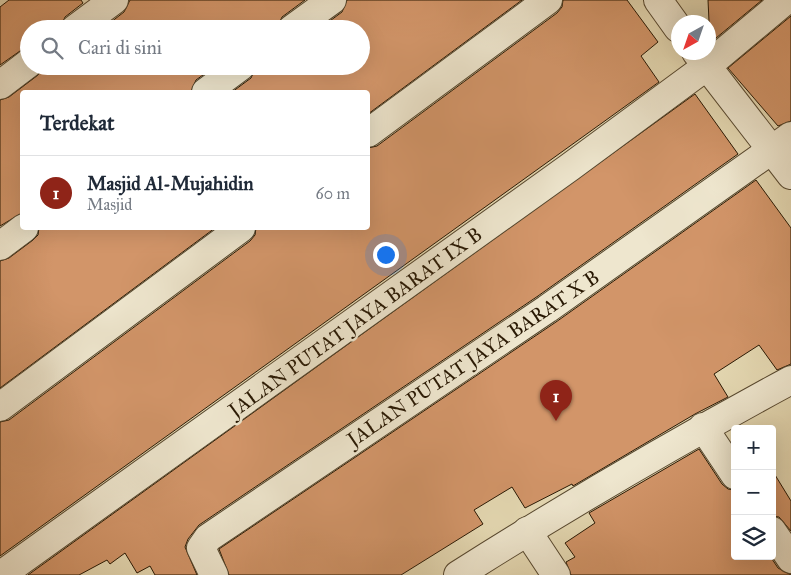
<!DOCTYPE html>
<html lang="id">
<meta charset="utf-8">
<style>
:root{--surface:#fff;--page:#f2f2f3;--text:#1f2937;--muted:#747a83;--line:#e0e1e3;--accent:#8f2418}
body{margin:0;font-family:"IM FELL Great Primer",serif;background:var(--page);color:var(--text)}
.controls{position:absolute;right:15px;bottom:15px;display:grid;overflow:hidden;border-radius:5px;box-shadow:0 5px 20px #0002}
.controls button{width:45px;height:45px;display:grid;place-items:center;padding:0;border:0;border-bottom:1px solid var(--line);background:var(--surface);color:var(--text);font:25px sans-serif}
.compass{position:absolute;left:671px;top:15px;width:45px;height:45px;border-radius:50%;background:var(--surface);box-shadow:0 5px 20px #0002;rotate:220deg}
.you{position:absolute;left:385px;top:254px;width:18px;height:18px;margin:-12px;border:4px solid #fff;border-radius:50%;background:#1a73e8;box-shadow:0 0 0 8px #1a73e833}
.badge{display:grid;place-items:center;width:32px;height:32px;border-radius:50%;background:var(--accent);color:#fff;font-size:16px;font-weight:700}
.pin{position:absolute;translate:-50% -41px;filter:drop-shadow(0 1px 2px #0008)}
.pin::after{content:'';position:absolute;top:26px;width:18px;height:15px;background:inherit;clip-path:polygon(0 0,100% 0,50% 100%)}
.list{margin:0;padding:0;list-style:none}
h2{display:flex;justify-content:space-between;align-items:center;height:65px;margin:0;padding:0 20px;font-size:21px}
h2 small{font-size:16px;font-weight:400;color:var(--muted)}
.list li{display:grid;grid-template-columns:32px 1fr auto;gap:15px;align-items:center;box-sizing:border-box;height:75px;padding:0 20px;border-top:1px solid var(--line)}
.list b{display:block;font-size:19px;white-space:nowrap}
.list p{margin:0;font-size:16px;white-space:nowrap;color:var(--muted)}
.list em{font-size:16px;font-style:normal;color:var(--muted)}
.icon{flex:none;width:28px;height:28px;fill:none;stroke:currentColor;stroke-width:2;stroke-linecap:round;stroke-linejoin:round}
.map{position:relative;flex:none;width:791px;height:575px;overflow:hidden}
.search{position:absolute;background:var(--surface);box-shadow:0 5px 20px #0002;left:20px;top:20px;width:350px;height:55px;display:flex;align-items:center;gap:12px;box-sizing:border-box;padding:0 18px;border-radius:28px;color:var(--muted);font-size:19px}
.panel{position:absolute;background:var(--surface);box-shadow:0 5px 20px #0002;left:20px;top:90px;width:350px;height:140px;border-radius:5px}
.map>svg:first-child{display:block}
.building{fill:#d29569;stroke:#281803}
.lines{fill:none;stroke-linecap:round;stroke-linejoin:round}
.minor-casing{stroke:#57482f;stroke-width:30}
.minor{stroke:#eee6ce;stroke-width:28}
.labels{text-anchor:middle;stroke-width:5;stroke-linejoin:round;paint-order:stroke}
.street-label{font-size:20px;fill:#281803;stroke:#eee6ce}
</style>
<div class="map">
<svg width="791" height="575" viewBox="0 0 791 575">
<rect width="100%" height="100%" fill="#e5d9b3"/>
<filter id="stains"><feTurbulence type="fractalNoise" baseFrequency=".004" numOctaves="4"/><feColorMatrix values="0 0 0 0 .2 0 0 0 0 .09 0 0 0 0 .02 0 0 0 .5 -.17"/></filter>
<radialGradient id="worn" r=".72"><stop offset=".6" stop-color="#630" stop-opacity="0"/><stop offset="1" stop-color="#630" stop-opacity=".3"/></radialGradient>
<g class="building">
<polygon points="9,0 81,0 83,3 65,17 60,29 29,29 29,48 20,51 0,65 0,7"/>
<polygon points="130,0 305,0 282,17 277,29 102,29 124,12"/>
<polygon points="347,0 522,0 368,114 368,92 232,92 251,78 256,66 361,66 361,29 319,29 342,12"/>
<polygon points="563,0 627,0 658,42 641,56 659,82 0,556 0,422 9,420 250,241 255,235 256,228 368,228 368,148 377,146 557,13 562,7"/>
<polygon points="708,0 762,0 710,43"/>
<polygon points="791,16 791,121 778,126 728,68"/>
<polygon points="44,66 214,66 214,67 196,80 191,92 22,92 22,213 0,226 0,100 9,97 38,75"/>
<polygon points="695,94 738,154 538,296 199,525 188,539 185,547 197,575 155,575 150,566 137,573 125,553 110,564 107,560 79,575 28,575"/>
<polygon points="756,180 791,228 791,364 777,370 759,345 714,374 728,397 695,414 573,486 572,484 525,508 512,487 474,510 483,524 401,575 229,575 219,549 556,322"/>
<polygon points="39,228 215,228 0,388 0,261 9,258 33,240 38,235"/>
<polygon points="699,449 722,484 728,489 735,490 735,556 770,556 778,568 791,575 571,575 566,562 575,557 565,543 595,523 589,513"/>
<polygon points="772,470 791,501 791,531 779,517 772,516"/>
</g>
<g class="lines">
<g class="minor-casing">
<g id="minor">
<polyline points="658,0 678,28"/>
<polyline points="75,29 114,0"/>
<polyline points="292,29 332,0"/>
<polyline points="696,52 791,175"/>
<polyline points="0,85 29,63"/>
<polyline points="206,92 241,66"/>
<polyline points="368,133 548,0"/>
<polyline points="0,246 24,228"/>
<polyline points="0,407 241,228"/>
<polyline points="703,427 735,475"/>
<polyline points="527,531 556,575"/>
<polyline points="772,531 791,559"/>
<polyline points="1,575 570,167 707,66 786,0"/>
<polyline points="214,575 201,548 208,538 547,309 791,136"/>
<path d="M458 575C567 506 678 441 791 380"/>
</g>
</g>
<use href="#minor" class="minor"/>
</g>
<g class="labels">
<g class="street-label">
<text transform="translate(355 322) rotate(-36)" y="7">JALAN PUTAT JAYA BARAT IX B</text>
<text transform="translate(473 358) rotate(-34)" y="7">JALAN PUTAT JAYA BARAT X B</text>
</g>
</g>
<rect width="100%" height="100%" filter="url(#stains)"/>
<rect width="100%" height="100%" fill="url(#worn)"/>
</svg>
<div class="controls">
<button>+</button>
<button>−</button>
<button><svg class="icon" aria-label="layers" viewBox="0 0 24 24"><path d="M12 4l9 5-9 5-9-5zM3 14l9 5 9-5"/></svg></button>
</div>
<svg class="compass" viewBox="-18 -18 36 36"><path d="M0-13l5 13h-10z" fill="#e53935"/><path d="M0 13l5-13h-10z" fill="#747a83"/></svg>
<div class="you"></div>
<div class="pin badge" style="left:556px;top:421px">1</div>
<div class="search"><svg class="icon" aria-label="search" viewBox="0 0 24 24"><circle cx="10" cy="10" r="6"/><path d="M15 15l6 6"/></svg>Cari di sini</div>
<section class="panel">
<h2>Terdekat<small></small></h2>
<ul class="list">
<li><span class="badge">1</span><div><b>Masjid Al-Mujahidin</b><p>Masjid</p></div><em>60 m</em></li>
</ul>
</section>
</div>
